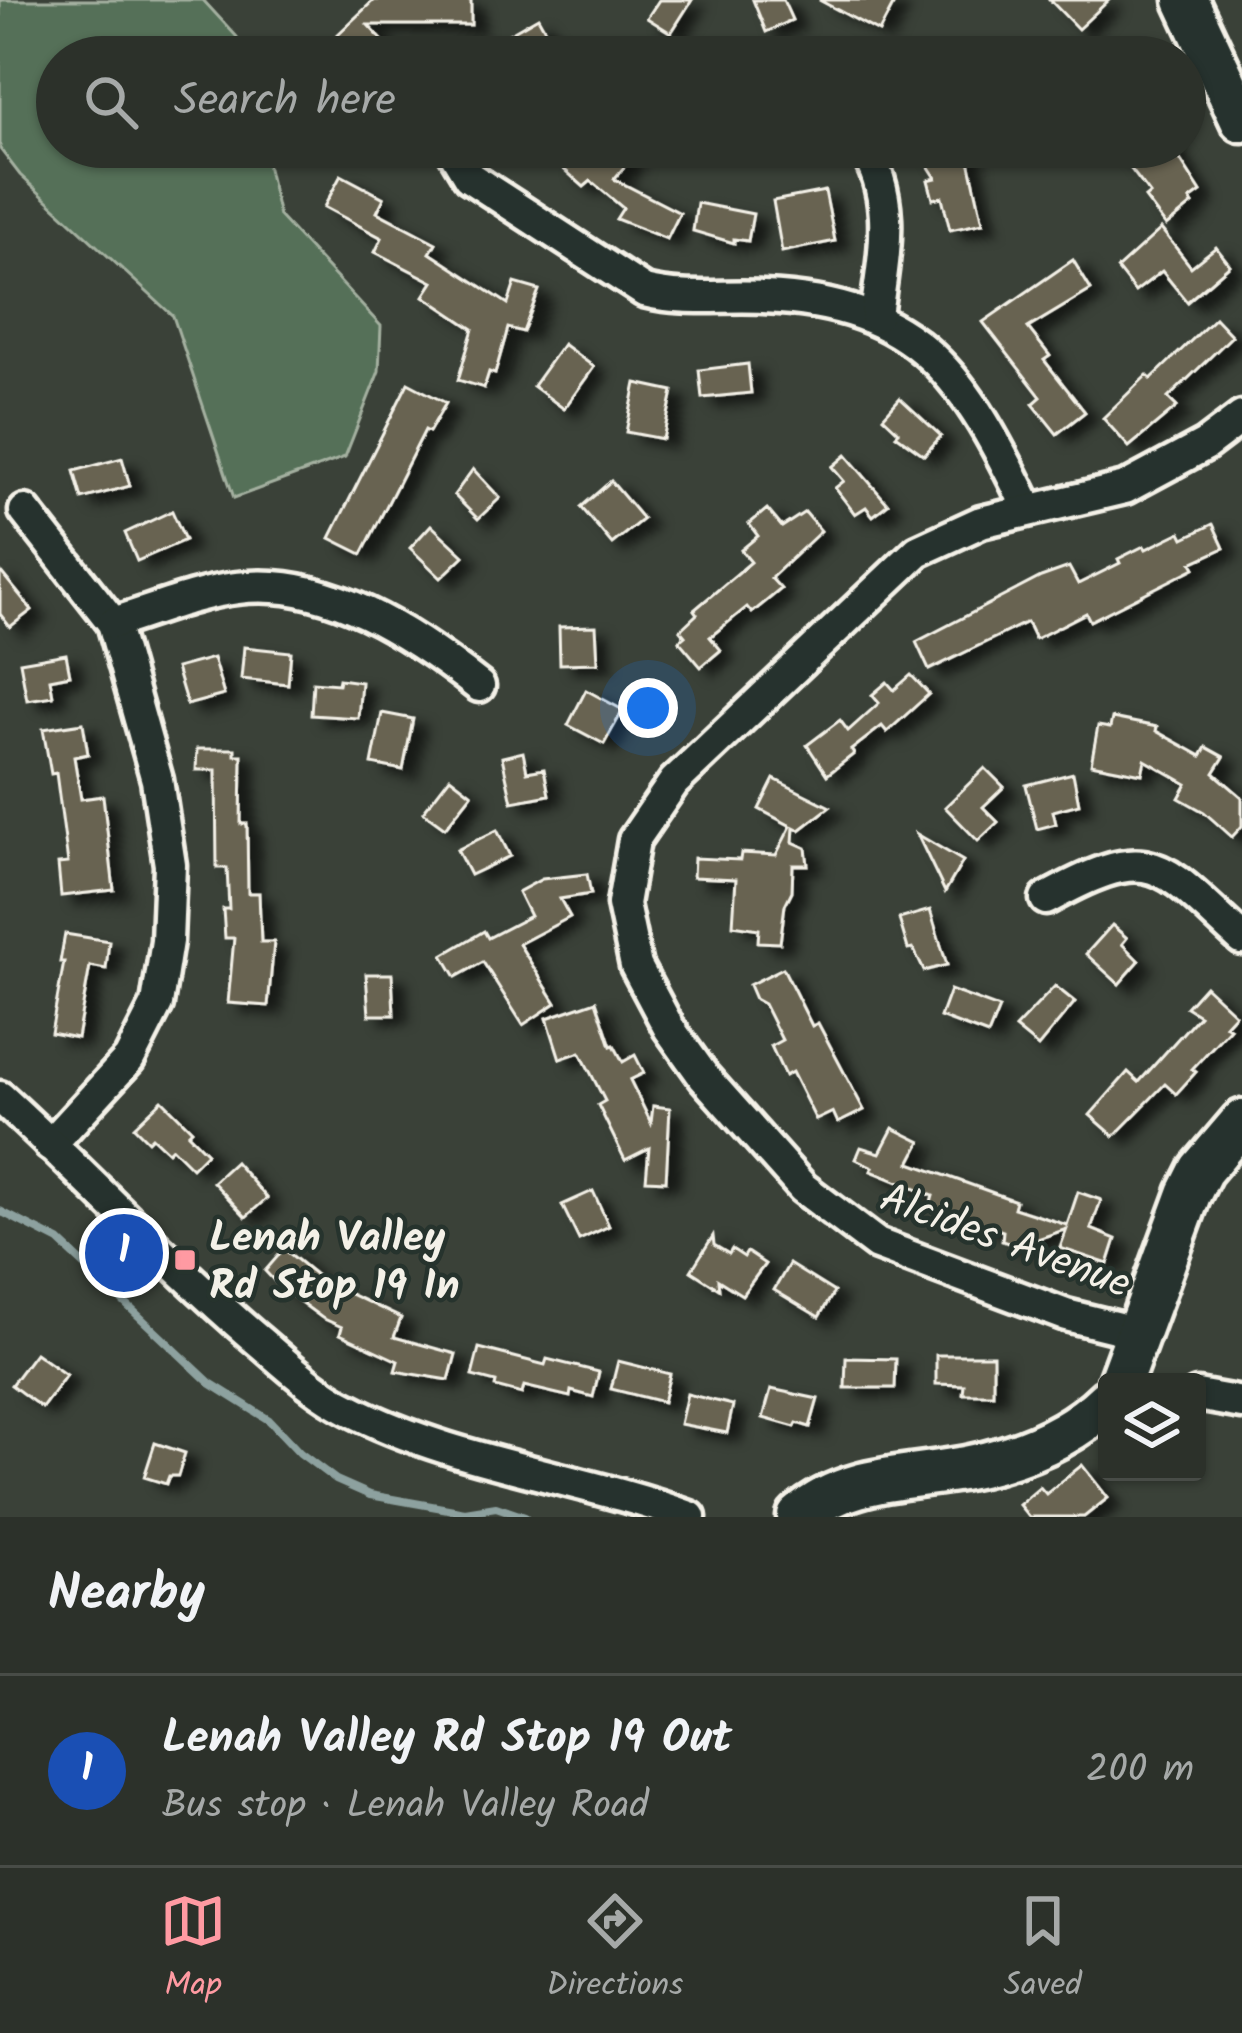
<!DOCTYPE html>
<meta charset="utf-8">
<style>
:root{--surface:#2c312a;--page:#343932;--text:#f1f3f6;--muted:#a6a9a8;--line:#484c47;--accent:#ff9aa2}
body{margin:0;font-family:Kalam,sans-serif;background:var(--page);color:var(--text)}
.controls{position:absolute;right:36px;bottom:36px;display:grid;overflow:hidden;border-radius:12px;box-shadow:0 3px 9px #0004}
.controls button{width:108px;height:108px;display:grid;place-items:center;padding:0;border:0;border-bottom:3px solid var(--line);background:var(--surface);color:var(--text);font:60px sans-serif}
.you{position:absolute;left:648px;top:708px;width:42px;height:42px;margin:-30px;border:9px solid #fff;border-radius:50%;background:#1a73e8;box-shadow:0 0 0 18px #1a73e833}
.badge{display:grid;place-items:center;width:78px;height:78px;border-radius:50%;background:var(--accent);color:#fff;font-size:39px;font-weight:700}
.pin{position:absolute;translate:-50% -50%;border:6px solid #fff;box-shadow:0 3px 12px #0006}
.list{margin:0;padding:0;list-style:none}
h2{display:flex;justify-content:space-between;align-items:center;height:156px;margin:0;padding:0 48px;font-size:51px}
h2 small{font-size:39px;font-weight:400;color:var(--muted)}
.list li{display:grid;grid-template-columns:78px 1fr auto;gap:36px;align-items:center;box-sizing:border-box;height:192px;padding:0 48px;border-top:3px solid var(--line)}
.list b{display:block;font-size:45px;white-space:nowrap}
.list p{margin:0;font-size:39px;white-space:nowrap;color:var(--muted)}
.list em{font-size:39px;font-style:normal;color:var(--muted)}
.icon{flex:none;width:66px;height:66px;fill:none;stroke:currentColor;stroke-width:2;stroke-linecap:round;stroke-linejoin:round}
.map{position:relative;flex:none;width:1242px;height:1517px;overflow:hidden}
.search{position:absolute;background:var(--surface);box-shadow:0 3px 9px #0004;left:36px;right:36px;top:36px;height:132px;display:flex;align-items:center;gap:30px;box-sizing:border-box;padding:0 42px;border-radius:66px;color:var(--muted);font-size:45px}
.sheet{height:348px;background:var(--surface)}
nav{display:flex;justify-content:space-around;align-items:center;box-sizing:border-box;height:168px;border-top:3px solid var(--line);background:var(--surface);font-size:33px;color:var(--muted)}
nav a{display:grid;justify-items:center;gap:6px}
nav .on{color:var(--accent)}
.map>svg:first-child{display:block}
.green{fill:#547058;stroke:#a4b0a0;stroke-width:3}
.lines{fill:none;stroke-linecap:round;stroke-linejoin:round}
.stream{stroke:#8da19f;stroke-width:8}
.building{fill:#686351;stroke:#f4f1e8;stroke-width:3;filter:url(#shadow)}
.street-casing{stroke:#f4f1e8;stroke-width:39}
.secondary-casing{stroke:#f4f1e8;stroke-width:51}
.street{stroke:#26332d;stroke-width:30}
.secondary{stroke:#26332d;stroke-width:42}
.poi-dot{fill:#ff9aa2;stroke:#26332d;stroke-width:4.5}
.labels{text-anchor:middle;stroke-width:9;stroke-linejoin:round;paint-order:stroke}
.poi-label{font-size:42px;font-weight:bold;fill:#f4f1e8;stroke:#26332d;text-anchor:start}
.street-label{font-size:42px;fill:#f4f1e8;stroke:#26332d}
</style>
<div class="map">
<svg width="1242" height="1517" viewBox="0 0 1242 1517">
<defs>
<filter id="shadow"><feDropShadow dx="13" dy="8" stdDeviation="6" flood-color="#0009"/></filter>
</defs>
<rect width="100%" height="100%" fill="#3a4138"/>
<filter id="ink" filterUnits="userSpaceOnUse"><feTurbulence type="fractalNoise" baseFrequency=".00833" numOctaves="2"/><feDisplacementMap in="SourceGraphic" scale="24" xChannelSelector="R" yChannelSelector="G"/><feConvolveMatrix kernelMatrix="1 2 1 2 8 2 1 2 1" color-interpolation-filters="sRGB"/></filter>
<g filter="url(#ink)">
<polygon class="green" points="0,0 203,0 237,37 242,57 57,57 57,147 263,147 279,216 381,326 379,371 345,457 234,498 173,316 20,175 0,149"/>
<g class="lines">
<polyline class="stream" points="0,1211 59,1241 210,1383 269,1420 300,1453 336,1480 370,1495 465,1512 496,1507 525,1517"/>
</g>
<g class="building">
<polygon points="374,0 471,0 471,25 368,25 398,57 356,57 336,36"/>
<polygon points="659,0 692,0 671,33 647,18"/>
<polygon points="753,0 783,0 792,20 766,32"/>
<polygon points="819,0 896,0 879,32"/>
<polygon points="1050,0 1109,0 1078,29"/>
<polygon points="538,17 553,44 528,57 498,57 491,44"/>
<polygon points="576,147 615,147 630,160 614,179 680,213 667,239 616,219 623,208 591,181 584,187 560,166"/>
<polygon points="916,147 966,147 983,223 950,230 942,197 933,199 928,180 936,178"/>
<polygon points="1114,147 1172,147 1201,192 1190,200 1193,204 1166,226 1145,198 1150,194"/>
<polygon points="341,175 384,198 377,212 436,243 430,253 508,304 515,283 539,290 523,332 508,328 495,374 489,372 484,388 458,380 473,329 424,296 433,282 375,252 382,238 324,207"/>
<polygon points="825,191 835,241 782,252 773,201"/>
<polygon points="697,203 753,214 748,241 734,239 734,243 693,231"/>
<polygon points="1161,229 1191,267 1216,247 1230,265 1187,302 1162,271 1135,292 1117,269"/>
<polygon points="1073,260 1091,290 1028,328 1050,356 1044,360 1085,412 1057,434 1033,404 1041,397 983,322"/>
<polygon points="1215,318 1232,336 1168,398 1177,407 1129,447 1103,418 1147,375 1151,379"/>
<polygon points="563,344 594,367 564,409 533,386"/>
<polygon points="748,364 751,393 702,398 699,370"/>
<polygon points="408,383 446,403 429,432 425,430 362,554 330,538"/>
<polygon points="636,383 673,391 663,439 626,432"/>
<polygon points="900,398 941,436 924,455 896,435 899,432 883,417"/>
<polygon points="846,455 888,504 873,516 866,507 855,514 835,488 844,481 832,467"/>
<polygon points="122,458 130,486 82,499 74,471"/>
<polygon points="473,469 500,498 478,519 454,495"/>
<polygon points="611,481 643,519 612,544 581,507"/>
<polygon points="767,509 782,527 805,512 821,531 771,578 781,589 752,613 747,607 710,637 721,650 701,667 679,641 685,636 680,630 697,614 694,610 751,562 741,550 758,536 749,524"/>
<polygon points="172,511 185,540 137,561 125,533"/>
<polygon points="1213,524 1224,548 1192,563 1195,568 1090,621 1086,613 1035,639 1027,622 929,670 916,642 1041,577 1069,567 1078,584 1120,563 1118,559 1144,546 1146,549 1181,532 1184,538"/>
<polygon points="431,525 464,556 441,578 410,548"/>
<polygon points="0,571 32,610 10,627 0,614"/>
<polygon points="596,626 598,663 560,664 559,627"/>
<polygon points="244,647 291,652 288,684 241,679"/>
<polygon points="66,654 70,675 50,679 53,696 27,700 20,662"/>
<polygon points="213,658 224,695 187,705 176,668"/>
<polygon points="911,675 929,694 887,732 882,726 851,750 854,754 827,775 807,745 840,720 848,731 879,703 872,695 887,682 894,690"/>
<polygon points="339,679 361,682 358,718 311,715 313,682 338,684"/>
<polygon points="586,690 623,710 604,744 568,725"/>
<polygon points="382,713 413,719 403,770 372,764"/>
<polygon points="1112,718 1157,727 1156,731 1201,756 1206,747 1224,757 1214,773 1242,797 1242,826 1232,837 1204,812 1179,798 1187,784 1145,760 1142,774 1091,764 1098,726 1110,728"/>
<polygon points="83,723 88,754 74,757 81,799 103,796 114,890 61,896 58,864 68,863 56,773 51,774 43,729"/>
<polygon points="197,749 235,749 235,755 242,755 241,824 247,824 248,893 259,893 261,942 274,942 268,1006 228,1003 234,938 225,938 223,909 229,909 227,868 217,868 216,770 196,770"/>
<polygon points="523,752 527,772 544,769 549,795 512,802 502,757"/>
<polygon points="985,768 1004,787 983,807 998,822 978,841 945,807"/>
<polygon points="1073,773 1079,804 1053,811 1056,824 1037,829 1026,785"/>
<polygon points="450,777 472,794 445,828 423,812"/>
<polygon points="774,779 830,807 800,830 794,827 793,842 806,848 808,865 793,865 792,891 785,905 780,943 758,942 759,929 733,925 736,879 693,877 694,858 740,860 741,853 776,855 791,826 759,809"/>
<polygon points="497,830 510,856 470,875 457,850"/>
<polygon points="917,834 963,861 945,892"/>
<polygon points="587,874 591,894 560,899 570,917 519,944 556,1003 523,1025 483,962 456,977 443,955 484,931 488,938 530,916 518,892 542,879"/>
<polygon points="930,910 947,965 924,971 913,948 908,949 899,919"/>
<polygon points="1112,925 1127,938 1122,944 1139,961 1119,984 1086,954"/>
<polygon points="65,934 109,941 106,969 90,966 77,1038 51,1033 64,962 60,962"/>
<polygon points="783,968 812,1026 818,1023 864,1110 838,1123 833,1112 816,1120 792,1072 785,1076 771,1046 782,1040 764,1004 755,999 749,985"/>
<polygon points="366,974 392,974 394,1015 369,1015"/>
<polygon points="1055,986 1075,1002 1038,1047 1015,1028"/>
<polygon points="1205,986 1235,1014 1225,1025 1230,1028 1192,1069 1196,1072 1176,1094 1165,1084 1114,1136 1090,1115 1128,1072 1139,1082 1199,1015 1186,1007"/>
<polygon points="950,990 999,1008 988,1035 940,1017"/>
<polygon points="596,1001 611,1046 614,1045 623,1062 635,1055 644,1073 630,1080 651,1123 653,1106 670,1108 666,1181 646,1180 649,1148 625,1160 598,1105 605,1101 580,1052 560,1059 547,1018"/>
<polygon points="162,1100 192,1130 188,1134 207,1153 192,1168 172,1148 168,1152 152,1137 148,1141 134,1127"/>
<polygon points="893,1128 921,1142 910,1163 1016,1201 1014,1208 1067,1225 1078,1192 1101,1200 1091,1229 1116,1239 1108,1264 1060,1248 1067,1229 1017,1246 1002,1241 1003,1231 930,1206 933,1196 871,1171 873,1167 856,1159 861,1147 880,1153"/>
<polygon points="235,1162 267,1198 246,1217 213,1182"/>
<polygon points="593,1191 609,1226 579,1240 562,1205"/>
<polygon points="713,1236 714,1245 729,1254 732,1249 744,1257 747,1252 765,1264 742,1295 718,1280 719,1289 691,1271"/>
<polygon points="284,1249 343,1297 346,1292 401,1318 394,1337 456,1354 449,1380 395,1371 398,1361 340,1334 342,1327 322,1318 280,1287 265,1271"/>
<polygon points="789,1264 834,1292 819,1317 774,1290"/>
<polygon points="479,1348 545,1365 547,1359 599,1372 593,1397 571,1391 570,1397 524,1386 522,1394 495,1387 496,1382 472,1376"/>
<polygon points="35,1353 66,1375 42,1408 11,1385"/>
<polygon points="936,1355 993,1355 993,1394 963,1394 964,1385 936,1384"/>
<polygon points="846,1358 896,1359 895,1388 845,1388"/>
<polygon points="618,1361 670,1374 663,1402 611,1389"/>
<polygon points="771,1389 818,1399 810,1427 797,1423 795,1427 763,1418"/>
<polygon points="687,1394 733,1405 727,1433 680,1424"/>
<polygon points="155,1443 185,1453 178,1476 169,1476 166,1484 144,1477"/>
<polygon points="1082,1465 1108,1498 1084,1517 1029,1517 1019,1505 1040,1487 1046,1494"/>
</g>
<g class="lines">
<g class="street-casing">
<g id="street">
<path d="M451 147 469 177 644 291C683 301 723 295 763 297 920 303 966 379 1029 510"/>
<path d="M863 147C898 200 883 257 876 316"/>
<polyline points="25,511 113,623 157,780 170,865 167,941 157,1004 129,1059 50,1145"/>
<path d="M113 623C153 611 195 593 237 588 326 576 413 634 479 686"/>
<path d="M1046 899C1154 839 1159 864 1242 939"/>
<path d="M0 1097C86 1175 165 1261 254 1337 284 1362 313 1391 349 1409 450 1462 581 1477 690 1517"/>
<polyline points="1139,1333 1066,1315 877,1244 803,1188 704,1077 669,1028 636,966 623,904 634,840 674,782 918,551 981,522 1125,488 1205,445 1242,417"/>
<polyline points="1197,1395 1242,1403"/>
</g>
</g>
<g class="secondary-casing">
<g id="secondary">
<polyline points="1186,0 1242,120"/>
<polyline points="1120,1382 1189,1194 1201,1170 1242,1122"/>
<path d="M799 1517C845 1476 908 1479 966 1468 1017 1458 1069 1438 1107 1401"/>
</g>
</g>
<use href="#street" class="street"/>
<use href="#secondary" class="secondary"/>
</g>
</g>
<rect class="poi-dot" x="173" y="1248" width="24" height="24" rx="6"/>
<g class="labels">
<g class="poi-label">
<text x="209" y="1251">Lenah Valley<tspan x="209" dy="48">Rd Stop 19 In</tspan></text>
</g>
<g class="street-label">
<text transform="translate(1006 1239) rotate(20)" y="15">Alcides Avenue</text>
</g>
</g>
</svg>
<div class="controls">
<button><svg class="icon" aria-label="layers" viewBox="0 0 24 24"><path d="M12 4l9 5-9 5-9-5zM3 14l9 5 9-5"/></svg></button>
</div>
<div class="you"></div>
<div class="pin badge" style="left:124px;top:1253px;background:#1a4fb4">1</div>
<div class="search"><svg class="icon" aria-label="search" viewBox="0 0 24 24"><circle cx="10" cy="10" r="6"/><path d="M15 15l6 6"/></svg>Search here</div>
</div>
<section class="sheet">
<h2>Nearby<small></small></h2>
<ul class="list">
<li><span class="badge" style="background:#1a4fb4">1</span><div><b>Lenah Valley Rd Stop 19 Out</b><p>Bus stop · Lenah Valley Road</p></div><em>200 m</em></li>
</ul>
</section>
<nav>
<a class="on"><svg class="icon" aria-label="map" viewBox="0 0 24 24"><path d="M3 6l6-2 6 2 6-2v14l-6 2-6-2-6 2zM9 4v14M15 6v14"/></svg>Map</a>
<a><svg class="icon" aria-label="directions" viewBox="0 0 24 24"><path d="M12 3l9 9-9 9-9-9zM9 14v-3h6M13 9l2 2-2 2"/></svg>Directions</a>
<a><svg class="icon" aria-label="saved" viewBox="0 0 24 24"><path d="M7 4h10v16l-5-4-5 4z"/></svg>Saved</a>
</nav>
